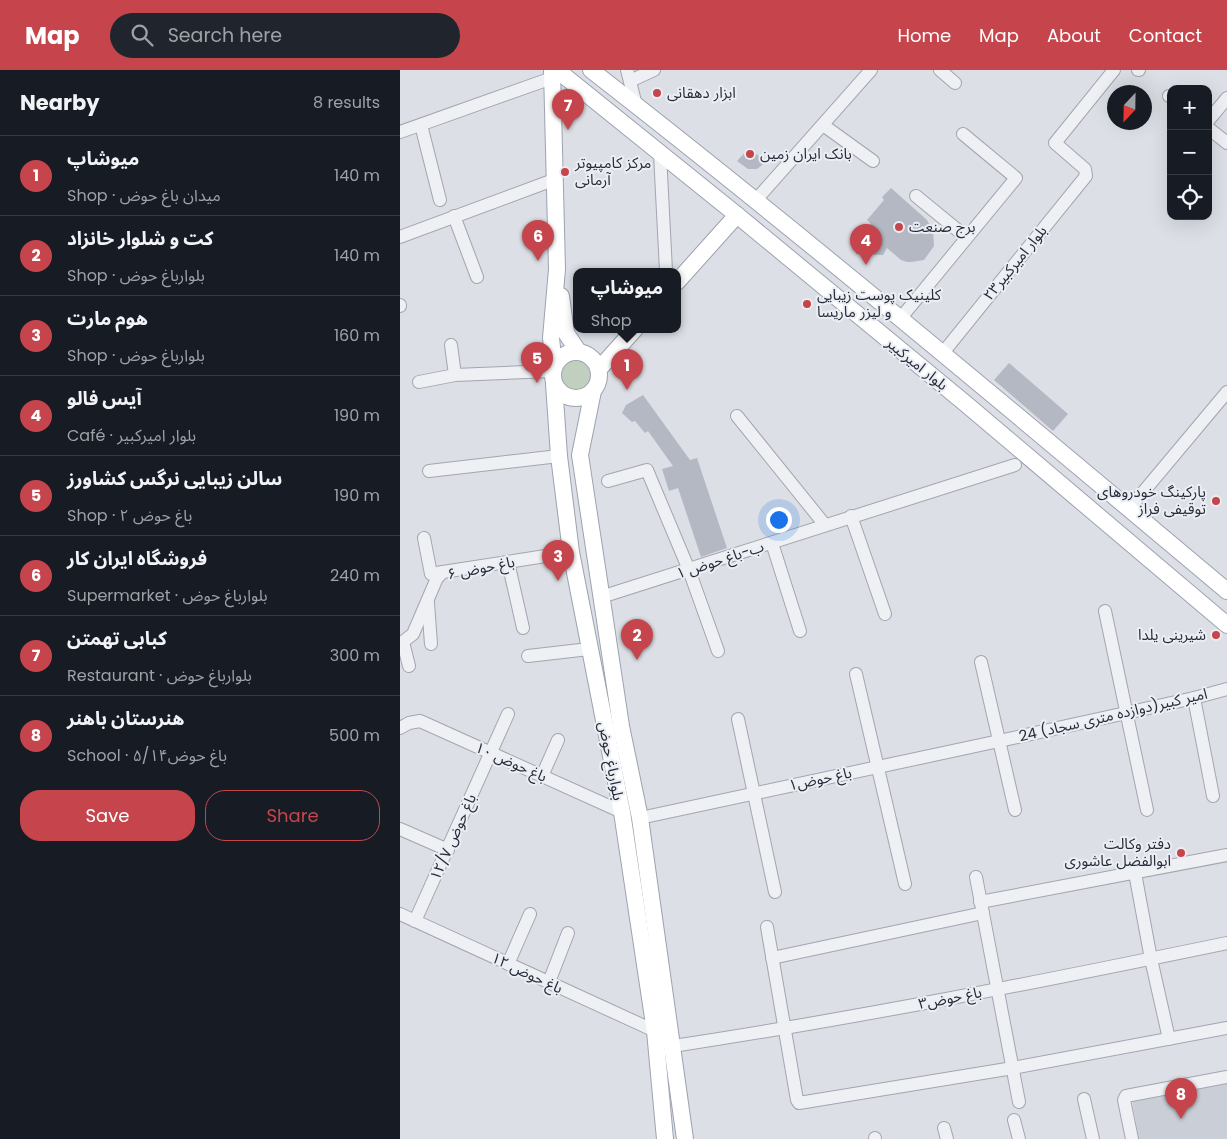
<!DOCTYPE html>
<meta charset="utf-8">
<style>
:root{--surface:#171b24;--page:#20242c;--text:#f1f3f6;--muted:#9ea1a6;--line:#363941;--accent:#c6454c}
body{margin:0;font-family:Poppins,"Noto Sans Arabic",sans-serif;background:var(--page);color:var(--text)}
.controls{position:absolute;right:15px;top:15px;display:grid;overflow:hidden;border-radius:10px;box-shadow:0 5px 20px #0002}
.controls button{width:45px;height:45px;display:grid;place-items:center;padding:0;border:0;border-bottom:1px solid var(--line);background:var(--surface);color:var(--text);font:25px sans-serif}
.compass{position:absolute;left:707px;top:15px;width:45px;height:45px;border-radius:50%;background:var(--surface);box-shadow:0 5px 20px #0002;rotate:202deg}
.you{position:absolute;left:378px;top:449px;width:18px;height:18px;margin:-12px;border:4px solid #fff;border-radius:50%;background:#1a73e8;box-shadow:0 0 0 8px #1a73e833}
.badge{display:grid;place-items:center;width:32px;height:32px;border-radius:50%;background:var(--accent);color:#fff;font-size:16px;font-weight:700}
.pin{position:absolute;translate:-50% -41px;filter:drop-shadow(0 1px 2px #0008)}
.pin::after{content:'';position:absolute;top:26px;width:18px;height:15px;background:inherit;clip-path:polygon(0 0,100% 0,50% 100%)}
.popup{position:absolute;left:173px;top:198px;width:108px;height:65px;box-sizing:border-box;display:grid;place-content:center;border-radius:10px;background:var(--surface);filter:drop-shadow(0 1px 4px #0005);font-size:16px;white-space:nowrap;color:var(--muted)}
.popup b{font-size:19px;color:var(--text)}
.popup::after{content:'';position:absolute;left:50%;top:100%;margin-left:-10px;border:10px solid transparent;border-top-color:var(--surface)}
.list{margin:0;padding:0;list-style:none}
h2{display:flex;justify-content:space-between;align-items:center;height:65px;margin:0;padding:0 20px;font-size:21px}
h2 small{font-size:16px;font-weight:400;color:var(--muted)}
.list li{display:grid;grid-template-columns:32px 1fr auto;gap:15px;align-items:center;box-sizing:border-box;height:80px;padding:0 20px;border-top:1px solid var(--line)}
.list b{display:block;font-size:19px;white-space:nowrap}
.list p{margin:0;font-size:16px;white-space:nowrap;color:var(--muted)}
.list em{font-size:16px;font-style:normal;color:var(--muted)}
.actions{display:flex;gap:10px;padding:15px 20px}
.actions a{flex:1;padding:11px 0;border:1px solid var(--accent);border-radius:20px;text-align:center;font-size:18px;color:var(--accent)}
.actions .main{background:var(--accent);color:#fff}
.icon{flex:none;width:28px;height:28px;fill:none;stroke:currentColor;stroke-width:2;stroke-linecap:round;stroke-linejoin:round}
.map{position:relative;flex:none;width:827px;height:1069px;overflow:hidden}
header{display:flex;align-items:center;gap:30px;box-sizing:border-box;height:70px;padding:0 25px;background:var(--accent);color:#fff}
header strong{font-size:24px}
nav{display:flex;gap:28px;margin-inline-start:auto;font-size:18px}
.search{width:350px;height:45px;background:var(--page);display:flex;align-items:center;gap:12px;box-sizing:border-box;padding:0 18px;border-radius:28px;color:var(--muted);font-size:19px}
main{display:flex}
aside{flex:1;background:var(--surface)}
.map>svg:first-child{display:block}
.built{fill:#caced7}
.green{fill:#c0cfbe}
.building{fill:#b4b8c2}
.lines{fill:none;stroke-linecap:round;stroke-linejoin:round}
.minor-casing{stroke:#a2a6af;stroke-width:14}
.major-casing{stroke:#9ca2b0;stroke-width:18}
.minor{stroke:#eef0f4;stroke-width:12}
.major{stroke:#fff;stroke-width:16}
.poi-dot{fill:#c6454c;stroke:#ebeef3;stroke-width:2}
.labels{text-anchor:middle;stroke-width:4;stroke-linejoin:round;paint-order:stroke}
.poi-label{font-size:15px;fill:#272c3b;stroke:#ebeef3;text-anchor:start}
.street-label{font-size:15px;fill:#272c3b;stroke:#ebeef3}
</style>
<header>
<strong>Map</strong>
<div class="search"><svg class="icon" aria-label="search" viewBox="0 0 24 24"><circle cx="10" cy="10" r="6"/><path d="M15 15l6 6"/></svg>Search here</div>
<nav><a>Home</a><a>Map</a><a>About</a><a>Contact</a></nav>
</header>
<main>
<aside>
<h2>Nearby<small>8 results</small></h2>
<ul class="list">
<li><span class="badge">1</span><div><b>میوشاپ</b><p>Shop · میدان باغ حوض</p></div><em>140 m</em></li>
<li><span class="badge">2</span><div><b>کت و شلوار خانزاد</b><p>Shop · بلوارباغ حوض</p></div><em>140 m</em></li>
<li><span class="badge">3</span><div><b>هوم مارت</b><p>Shop · بلوارباغ حوض</p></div><em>160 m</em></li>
<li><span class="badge">4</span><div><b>آیس فالو</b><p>Café · بلوار امیرکبیر</p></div><em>190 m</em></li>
<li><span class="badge">5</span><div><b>سالن زیبایی نرگس کشاورز</b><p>Shop · ۲ باغ حوض</p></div><em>190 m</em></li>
<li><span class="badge">6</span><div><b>فروشگاه ایران کار</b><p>Supermarket · بلوارباغ حوض</p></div><em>240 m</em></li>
<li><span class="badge">7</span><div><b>کبابی تهمتن</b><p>Restaurant · بلوارباغ حوض</p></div><em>300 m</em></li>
<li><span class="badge">8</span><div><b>هنرستان باهنر</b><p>School · باغ حوض۵/۱۴</p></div><em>500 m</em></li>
</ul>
<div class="actions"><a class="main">Save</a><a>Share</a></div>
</aside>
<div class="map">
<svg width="827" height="1069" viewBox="0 0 827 1069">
<rect width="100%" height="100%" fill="#dcdfe5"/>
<polygon class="built" points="827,1013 827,1069 739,1069 732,1029"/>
<circle class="green" cx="176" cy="305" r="17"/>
<g class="building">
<polygon points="349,78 366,92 357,99 348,99 337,91"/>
<polygon points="491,118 527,150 533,161 534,176 524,190 511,192 507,192 501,190 487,178 483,185 456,184 456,175 462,162 471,154 467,150 484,130 482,127"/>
<polygon points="609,293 668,344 653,361 594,310"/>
<polygon points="243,325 290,390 297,388 327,478 301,487 278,418 269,421 262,399 273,396 248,361 245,363 235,351 232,352 222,343 226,335"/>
</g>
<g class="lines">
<g class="minor-casing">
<g id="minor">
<polyline points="227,0 236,35"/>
<polyline points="540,0 555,13"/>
<polyline points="738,0 739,0"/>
<polyline points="230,11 254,0"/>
<polyline points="769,26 771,27"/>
<polyline points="808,51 827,28"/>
<polyline points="21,55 40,130"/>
<polyline points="423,55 473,91"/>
<polyline points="808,58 827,73"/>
<polyline points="0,62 152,8"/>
<polyline points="260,84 266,201"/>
<polyline points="516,126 566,167"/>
<polyline points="355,131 471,0"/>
<polyline points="54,146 77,207"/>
<polyline points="0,167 156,109"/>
<polyline points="0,235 0,236"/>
<polyline points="500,249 616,108 563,64"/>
<polyline points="51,275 55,305"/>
<polyline points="542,284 686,106 685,99 655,73 714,0"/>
<polyline points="19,312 55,305 152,301"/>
<polyline points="337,346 425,455"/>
<polyline points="29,401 159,386"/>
<polyline points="208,411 247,400 289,500 318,581"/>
<polyline points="729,439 827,322"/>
<polyline points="451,446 485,544"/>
<polyline points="24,468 31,504 43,502"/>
<polyline points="372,473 400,561"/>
<polyline points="108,492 123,558"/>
<polyline points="201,527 615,395"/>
<polyline points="28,533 31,574"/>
<polyline points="705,541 747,740"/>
<polyline points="3,572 9,596"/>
<polyline points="0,574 13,564 37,508 43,502 171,482"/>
<polyline points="128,586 189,579"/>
<polyline points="581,592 615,740"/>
<polyline points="456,604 505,814"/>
<polyline points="794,628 813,726"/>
<polyline points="338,649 375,822"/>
<polyline points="0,658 9,653 20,651 222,742"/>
<polyline points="142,706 158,670"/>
<polyline points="240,748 599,671 794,628 827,619"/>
<polyline points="0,759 48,780"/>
<polyline points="735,803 751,889 769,969"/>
<polyline points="576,807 619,1032"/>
<polyline points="580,832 827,785"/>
<polyline points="0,844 255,961"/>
<polyline points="15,851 108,644"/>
<polyline points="367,857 397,1030 399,1033 613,998 827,958"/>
<polyline points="372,888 583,843"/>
<polyline points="108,894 130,844"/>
<polyline points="149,912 168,863"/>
<path d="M273 976C458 948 643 911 827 873"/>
<polyline points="684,1029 693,1069"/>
<polyline points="614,1050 619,1069"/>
<polyline points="544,1058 547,1069"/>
<polyline points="475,1068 475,1069"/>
<polyline points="732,1069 724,1030 726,1026 827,1007"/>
</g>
</g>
<g class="major-casing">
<g id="major">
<polyline points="152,0 157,199 151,268 154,296"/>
<polyline points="157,0 337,145 566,334 827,555"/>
<path d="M191 0C407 168 617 345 827 521"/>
<polyline points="277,212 337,145"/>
<polyline points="161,226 166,263 178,281"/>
<circle cx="176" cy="305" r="23"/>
<polyline points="199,299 235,259"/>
<polyline points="154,314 159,386 171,482 222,742 255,961 265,1069"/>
<polyline points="193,321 180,385 221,656 240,748 285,1069"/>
</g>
</g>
<use href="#minor" class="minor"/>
<use href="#major" class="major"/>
</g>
<g class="poi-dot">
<circle cx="257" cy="23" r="5"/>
<circle cx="350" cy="84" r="5"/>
<circle cx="165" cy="102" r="5"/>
<circle cx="499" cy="157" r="5"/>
<circle cx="407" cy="234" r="5"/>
<circle cx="816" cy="431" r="5"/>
<circle cx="816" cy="565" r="5"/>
<circle cx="781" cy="783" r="5"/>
</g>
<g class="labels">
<g class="poi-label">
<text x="267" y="28">ابزار دهقانی</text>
<text x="360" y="89">بانک ایران زمین</text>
<text x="175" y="98">مرکز کامپیوتر<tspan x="175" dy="17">آرمانی</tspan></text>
<text x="509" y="162">برج صنعت</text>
<text x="417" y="230">کلینیک پوست زیبایی<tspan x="417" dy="17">و لیزر ماریسا</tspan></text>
<text x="806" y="427" text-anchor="end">پارکینگ خودروهای<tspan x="806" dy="17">توقیفی فراز</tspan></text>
<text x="806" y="570" text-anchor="end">شیرینی یلدا</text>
<text x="771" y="779" text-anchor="end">دفتر وکالت<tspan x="771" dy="17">ابوالفضل عاشوری</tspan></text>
</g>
<g class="street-label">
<text transform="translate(615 193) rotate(-51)" y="5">۲۳بلوار امیرکبیر</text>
<text transform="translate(517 294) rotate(39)" y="5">بلوار امیرکبیر</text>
<text transform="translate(320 490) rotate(-18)" y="5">۱ ب-باغ حوض</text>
<text transform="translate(81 498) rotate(-11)" y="5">۶ باغ حوض</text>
<text transform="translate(713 645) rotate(-13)" y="5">24 امیر کبیر(دوازده متری سجاد)</text>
<text transform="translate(211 691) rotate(79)" y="5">بلوارباغ حوض</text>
<text transform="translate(111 692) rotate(24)" y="5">۱۰ باغ حوض</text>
<text transform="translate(420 709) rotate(-12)" y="5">باغ حوض۱</text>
<text transform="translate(53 767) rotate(-66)" y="5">۱۲/۷ باغ حوض</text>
<text transform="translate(127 903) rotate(25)" y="5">۱۲ باغ حوض</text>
<text transform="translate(550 928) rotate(-11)" y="5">باغ حوض۳</text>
</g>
</g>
</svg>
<div class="controls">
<button>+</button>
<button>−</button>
<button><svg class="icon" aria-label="locate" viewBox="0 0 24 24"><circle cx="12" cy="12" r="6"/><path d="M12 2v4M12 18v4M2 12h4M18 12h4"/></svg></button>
</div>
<svg class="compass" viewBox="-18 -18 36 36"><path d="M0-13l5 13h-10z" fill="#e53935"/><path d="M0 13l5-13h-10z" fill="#9ea1a6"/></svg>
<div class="you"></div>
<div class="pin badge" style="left:227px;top:320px">1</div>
<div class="popup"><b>میوشاپ</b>Shop</div>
<div class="pin badge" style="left:237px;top:590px">2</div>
<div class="pin badge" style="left:158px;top:511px">3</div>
<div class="pin badge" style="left:466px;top:195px">4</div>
<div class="pin badge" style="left:137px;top:313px">5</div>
<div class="pin badge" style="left:138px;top:191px">6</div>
<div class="pin badge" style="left:168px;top:60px">7</div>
<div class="pin badge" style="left:781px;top:1049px">8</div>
</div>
</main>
